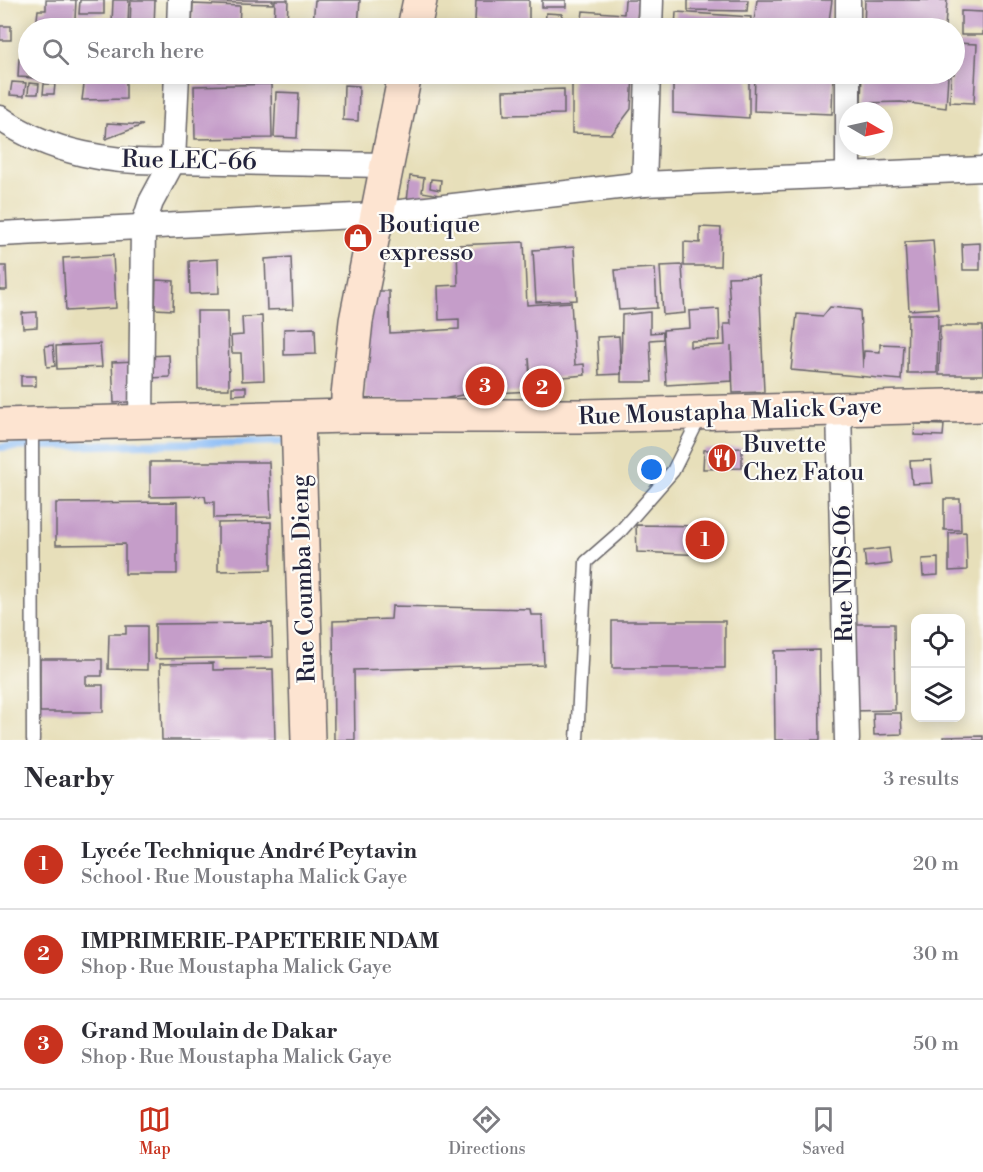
<!DOCTYPE html>
<meta charset="utf-8">
<style>
:root{--surface:#fff;--page:#f7f7f7;--text:#2b2b33;--muted:#7c7c81;--line:#e1e1e2;--accent:#c8321e}
body{margin:0;font-family:"Libre Bodoni",serif;background:var(--page);color:var(--text)}
.controls{position:absolute;right:18px;bottom:18px;display:grid;overflow:hidden;border-radius:12px;box-shadow:0 3px 15px #0003}
.controls button{width:54px;height:54px;display:grid;place-items:center;padding:0;border:0;border-bottom:2px solid var(--line);background:var(--surface);color:var(--text);font:30px sans-serif}
.compass{position:absolute;left:839px;top:102px;width:54px;height:54px;border-radius:50%;background:var(--surface);box-shadow:0 3px 15px #0003;rotate:99deg}
.you{position:absolute;left:652px;top:470px;width:21px;height:21px;margin:-15px;border:4px solid #fff;border-radius:50%;background:#1a73e8;box-shadow:0 0 0 9px #1a73e833}
.badge{display:grid;place-items:center;width:39px;height:39px;border-radius:50%;background:var(--accent);color:#fff;font-size:20px;font-weight:700}
.pin{position:absolute;translate:-50% -50%;border:3px solid #fff;box-shadow:0 2px 6px #0006}
.list{margin:0;padding:0;list-style:none}
h2{display:flex;justify-content:space-between;align-items:center;height:78px;margin:0;padding:0 24px;font-size:26px}
h2 small{font-size:20px;font-weight:400;color:var(--muted)}
.list li{display:grid;grid-template-columns:39px 1fr auto;gap:18px;align-items:center;box-sizing:border-box;height:90px;padding:0 24px;border-top:2px solid var(--line)}
.list b{display:block;font-size:22px;white-space:nowrap}
.list p{margin:0;font-size:20px;white-space:nowrap;color:var(--muted)}
.list em{font-size:20px;font-style:normal;color:var(--muted)}
.icon{flex:none;width:33px;height:33px;fill:none;stroke:currentColor;stroke-width:2;stroke-linecap:round;stroke-linejoin:round}
.map{position:relative;flex:none;width:983px;height:740px;overflow:hidden}
.search{position:absolute;background:var(--surface);box-shadow:0 3px 15px #0003;left:18px;right:18px;top:18px;height:66px;display:flex;align-items:center;gap:15px;box-sizing:border-box;padding:0 21px;border-radius:33px;color:var(--muted);font-size:22px}
.sheet{height:348px;background:var(--surface)}
nav{display:flex;justify-content:space-around;align-items:center;box-sizing:border-box;height:84px;border-top:2px solid var(--line);background:var(--surface);font-size:16px;color:var(--muted)}
nav a{display:grid;justify-items:center;gap:3px}
nav .on{color:var(--accent)}
.map>svg:first-child{display:block}
.lines{fill:none;stroke-linecap:round;stroke-linejoin:round}
.stream{stroke:#89bbf6;stroke-width:8}
.building{fill:#c59dc9}
.lane-casing{stroke:#676467;stroke-width:15}
.street-casing{stroke:#676467;stroke-width:27}
.secondary-casing{stroke:#676467;stroke-width:36}
.lane{stroke:#fff;stroke-width:12}
.street{stroke:#fff;stroke-width:24}
.secondary{stroke:#fde4d1;stroke-width:33}
.labels{text-anchor:middle;stroke-width:4.5;stroke-linejoin:round;paint-order:stroke}
.street-label{font-size:24px;fill:#22223b;stroke:#fdfcf7}
.poi-label{font-size:24px;fill:#22223b;stroke:#fdfcf7;text-anchor:start}
</style>
<div class="map">
<svg width="983" height="740" viewBox="0 0 983 740">
<rect width="100%" height="100%" fill="#fdfcf7"/>
<filter id="ink" filterUnits="userSpaceOnUse"><feTurbulence type="fractalNoise" baseFrequency=".0167" numOctaves="2"/><feDisplacementMap in="SourceGraphic" scale="12" xChannelSelector="R" yChannelSelector="G"/><feConvolveMatrix kernelMatrix="1 2 1 2 8 2 1 2 1" color-interpolation-filters="sRGB"/></filter>
<filter id="wash" filterUnits="userSpaceOnUse"><feTurbulence type="fractalNoise" baseFrequency=".008" numOctaves="4" result="noise"/><feDisplacementMap in="SourceGraphic" scale="24" xChannelSelector="R" yChannelSelector="G"/><feGaussianBlur stdDeviation="1.35" result="paint"/><feColorMatrix in="noise" values="0 0 0 0 0 0 0 0 0 0 0 0 0 0 0 0 0 1.4 0 .05"/><feComposite in="paint" operator="in"/></filter>
<g filter="url(#wash)">
<rect width="100%" height="100%" fill="#e7dfba"/>
<g class="lines">
<polyline class="stream" points="0,447 292,441"/>
</g>
<g id="blocks">
<g class="building">
<polygon points="46,0 76,0 75,20 37,19 38,10 46,10"/>
<polygon points="80,0 104,0 104,14 79,14"/>
<polygon points="113,0 129,0 128,24 112,23"/>
<polygon points="131,0 155,0 154,27 130,26"/>
<polygon points="211,0 273,0 273,4 211,2"/>
<polygon points="275,0 288,0 287,28 274,28"/>
<polygon points="315,0 360,0 358,27 313,24"/>
<polygon points="476,0 529,0 529,22 475,21"/>
<rect x="542" y="0" width="24" height="7"/>
<polygon points="625,0 639,0 636,28 581,28 583,11 624,14"/>
<polygon points="688,0 748,0 747,11 688,10"/>
<polygon points="757,0 832,0 828,28 754,21"/>
<polygon points="865,0 947,0 945,28 864,28"/>
<polygon points="193,4 240,6 239,28 192,25"/>
<polygon points="961,11 983,12 983,35 961,35"/>
<polygon points="676,12 751,17 750,28 675,28"/>
<polygon points="546,13 562,14 561,28 545,28"/>
<rect x="82" y="23" width="24" height="5"/>
<polygon points="370,23 398,24 398,28 370,28"/>
<polygon points="483,24 534,25 534,28 483,28"/>
<rect x="0" y="26" width="11" height="14"/>
<polygon points="954,43 977,44 974,103 950,102 951,74 954,74"/>
<polygon points="19,58 28,59 28,74 70,74 70,80 18,77"/>
<polygon points="126,74 126,99 82,100 85,77"/>
<polygon points="194,74 270,74 270,81 194,80"/>
<polygon points="308,74 358,74 357,82 308,80"/>
<polygon points="572,74 633,75 631,109 612,134 572,133"/>
<polygon points="673,74 749,74 749,118 673,113"/>
<polygon points="755,74 833,74 832,114 754,111"/>
<polygon points="862,74 948,76 946,108 901,102 861,103"/>
<polygon points="12,82 26,83 24,96 10,95"/>
<polygon points="29,83 39,84 38,94 28,94"/>
<polygon points="44,84 55,84 54,94 43,94"/>
<polygon points="271,84 272,138 195,139 194,86"/>
<polygon points="344,85 359,86 358,121 343,120"/>
<polygon points="564,89 564,114 504,115 503,91"/>
<polygon points="276,92 299,93 297,138 274,137"/>
<polygon points="107,123 143,125 106,139"/>
<polygon points="410,176 424,178 422,192 440,195 438,205 407,201"/>
<polygon points="431,179 441,180 440,190 430,188"/>
<polygon points="700,227 721,228 720,266 684,266 684,242 700,243"/>
<polygon points="933,240 938,308 909,310 905,242"/>
<polygon points="524,242 527,305 571,302 575,365 584,364 585,375 531,380 529,358 530,391 462,395 443,399 365,400 363,291 389,291 390,333 459,329 459,319 439,320 438,286 458,285 457,245"/>
<polygon points="980,243 980,270 963,270 962,244"/>
<polygon points="574,247 577,300 536,302 533,250"/>
<polygon points="113,255 116,308 66,311 63,258"/>
<polygon points="291,257 293,309 267,310 265,259"/>
<polygon points="218,259 219,293 190,294 189,261"/>
<polygon points="682,265 685,313 663,315 660,266"/>
<polygon points="0,266 6,266 7,290 0,290"/>
<polygon points="655,268 657,308 619,310 615,270"/>
<polygon points="759,276 764,392 733,393 731,345 732,381 666,385 663,330 690,328 689,311 719,309 720,340 690,341 690,347 725,345 724,324 731,324 728,277"/>
<polygon points="156,280 174,281 173,310 155,309"/>
<polygon points="830,307 860,310 863,368 864,351 880,352 880,344 903,345 901,380 791,370 797,314 823,316"/>
<polygon points="197,311 228,311 229,389 198,389"/>
<polygon points="37,312 37,327 23,328 22,313"/>
<polygon points="650,312 650,333 663,332 663,339 650,340 652,382 621,382 622,315"/>
<polygon points="908,314 938,314 937,373 907,373"/>
<polygon points="262,316 264,380 242,381 241,353 232,353 231,336 243,335 242,317"/>
<polygon points="940,326 983,326 983,375 939,375"/>
<polygon points="315,328 316,354 284,355 284,329"/>
<polygon points="619,336 621,374 599,375 597,337"/>
<polygon points="100,344 102,367 57,369 56,346"/>
<polygon points="53,345 55,366 47,367 45,346"/>
<polygon points="169,355 170,377 149,378 148,356"/>
<polygon points="138,361 140,401 114,403 112,362"/>
<rect x="21" y="376" width="15" height="10"/>
<polygon points="232,387 246,387 246,394 232,395"/>
<polygon points="915,424 944,425 943,436 914,435"/>
<polygon points="742,448 742,468 703,469 704,450"/>
<polygon points="931,460 933,483 912,484 910,461"/>
<polygon points="150,462 269,462 271,517 214,518 214,502 206,502 205,496 150,497"/>
<polygon points="944,499 960,499 961,530 944,530"/>
<polygon points="177,502 177,574 125,574 125,544 56,545 56,503"/>
<polygon points="271,522 271,570 218,571 218,523"/>
<polygon points="636,525 705,526 705,555 637,552"/>
<polygon points="966,532 967,570 949,571 949,533"/>
<polygon points="889,548 891,564 866,567 864,551"/>
<polygon points="938,558 938,575 923,576 922,559"/>
<polygon points="392,606 530,609 531,615 542,615 544,665 354,670 355,740 334,740 333,621 391,619"/>
<rect x="612" y="621" width="113" height="47"/>
<polygon points="272,623 273,657 155,659 155,624"/>
<polygon points="852,624 894,624 895,710 853,711"/>
<polygon points="126,626 147,626 147,670 108,669 109,634 126,634"/>
<polygon points="819,650 820,740 775,740 774,651"/>
<polygon points="40,659 102,659 102,676 86,676 86,685 103,685 103,712 40,712"/>
<polygon points="213,663 213,670 273,669 275,740 162,740 160,664"/>
<polygon points="873,713 901,713 902,734 874,735"/>
<polygon points="983,736 983,740 944,740 943,737"/>
</g>
</g>
</g>
<g filter="url(#ink)">
<use href="#blocks" fill-opacity="0" stroke="#676467" stroke-width="1.5"/>
<g class="lines">
<g class="lane-casing">
<g id="lane">
<polyline points="32,425 33,740"/>
<polyline points="577,740 586,562 618,534 673,471 700,417"/>
</g>
</g>
<g class="street-casing">
<g id="street">
<polyline points="179,28 180,0"/>
<polyline points="650,28 651,0"/>
<polyline points="848,28 848,0"/>
<path d="M0 118C50 153 113 164 173 161L386 165"/>
<polyline points="848,175 848,74"/>
<polyline points="644,184 648,74"/>
<polyline points="0,234 375,215 644,184 983,169"/>
<polyline points="839,409 847,740"/>
<polyline points="141,422 143,226 151,202 173,161 177,74"/>
</g>
</g>
<g class="secondary-casing">
<g id="secondary">
<polyline points="414,28 420,0"/>
<polyline points="348,416 348,395 356,321 405,74"/>
<polyline points="298,418 308,740"/>
<polyline points="0,425 348,416 585,416 983,405"/>
</g>
</g>
<use href="#lane" class="lane"/>
<use href="#street" class="street"/>
<use href="#secondary" class="secondary"/>
</g>
</g>
<defs>
<g id="shop-disc" transform="scale(1.5)"><circle r="9.5" fill="#c8321e" stroke="#fdfcf7"/><path d="M-5-2.5h2.3a2.7 3.5 0 0 1 5.4 0H5L5.5 6h-11ZM-1.5-2.5h3a1.5 2.3 0 0 0-3 0Z" fill="#fff"/></g>
<g id="restaurant-disc" transform="scale(1.5)"><circle r="9.5" fill="#c8321e" stroke="#fdfcf7"/><path d="M-5-6h1v4h1v-4h1v4h1v-4h1v5L-1.5 .5V6h-2V.5L-5-1ZM5-6V6H3V1.5H1.5Q1.5-4 5-6Z" fill="#fff"/></g>
</defs>
<g fill-rule="evenodd">
<use href="#shop-disc" x="358" y="238"/>
<use href="#restaurant-disc" x="722" y="458"/>
</g>
<g class="labels">
<g class="street-label">
<text transform="translate(189 160) rotate(1)" y="8">Rue LEC-66</text>
<text transform="translate(730 411) rotate(-2)" y="8">Rue Moustapha Malick Gaye</text>
<text transform="translate(843 574) rotate(-91)" y="8">Rue NDS-06</text>
<text transform="translate(303 579) rotate(-92)" y="8">Rue Coumba Dieng</text>
</g>
<g class="poi-label">
<text x="379" y="232">Boutique<tspan x="379" dy="28">expresso</tspan></text>
<text x="743" y="452">Buvette<tspan x="743" dy="28">Chez Fatou</tspan></text>
</g>
</g>
</svg>
<div class="controls">
<button><svg class="icon" aria-label="locate" viewBox="0 0 24 24"><circle cx="12" cy="12" r="6"/><path d="M12 2v4M12 18v4M2 12h4M18 12h4"/></svg></button>
<button><svg class="icon" aria-label="layers" viewBox="0 0 24 24"><path d="M12 4l9 5-9 5-9-5zM3 14l9 5 9-5"/></svg></button>
</div>
<svg class="compass" viewBox="-18 -18 36 36"><path d="M0-13l5 13h-10z" fill="#e53935"/><path d="M0 13l5-13h-10z" fill="#7c7c81"/></svg>
<div class="you"></div>
<div class="pin badge" style="left:705px;top:540px">1</div>
<div class="pin badge" style="left:542px;top:388px">2</div>
<div class="pin badge" style="left:485px;top:386px">3</div>
<div class="search"><svg class="icon" aria-label="search" viewBox="0 0 24 24"><circle cx="10" cy="10" r="6"/><path d="M15 15l6 6"/></svg>Search here</div>
</div>
<section class="sheet">
<h2>Nearby<small>3 results</small></h2>
<ul class="list">
<li><span class="badge">1</span><div><b>Lycée Technique André Peytavin</b><p>School · Rue Moustapha Malick Gaye</p></div><em>20 m</em></li>
<li><span class="badge">2</span><div><b>IMPRIMERIE-PAPETERIE NDAM</b><p>Shop · Rue Moustapha Malick Gaye</p></div><em>30 m</em></li>
<li><span class="badge">3</span><div><b>Grand Moulain de Dakar</b><p>Shop · Rue Moustapha Malick Gaye</p></div><em>50 m</em></li>
</ul>
</section>
<nav>
<a class="on"><svg class="icon" aria-label="map" viewBox="0 0 24 24"><path d="M3 6l6-2 6 2 6-2v14l-6 2-6-2-6 2zM9 4v14M15 6v14"/></svg>Map</a>
<a><svg class="icon" aria-label="directions" viewBox="0 0 24 24"><path d="M12 3l9 9-9 9-9-9zM9 14v-3h6M13 9l2 2-2 2"/></svg>Directions</a>
<a><svg class="icon" aria-label="saved" viewBox="0 0 24 24"><path d="M7 4h10v16l-5-4-5 4z"/></svg>Saved</a>
</nav>
